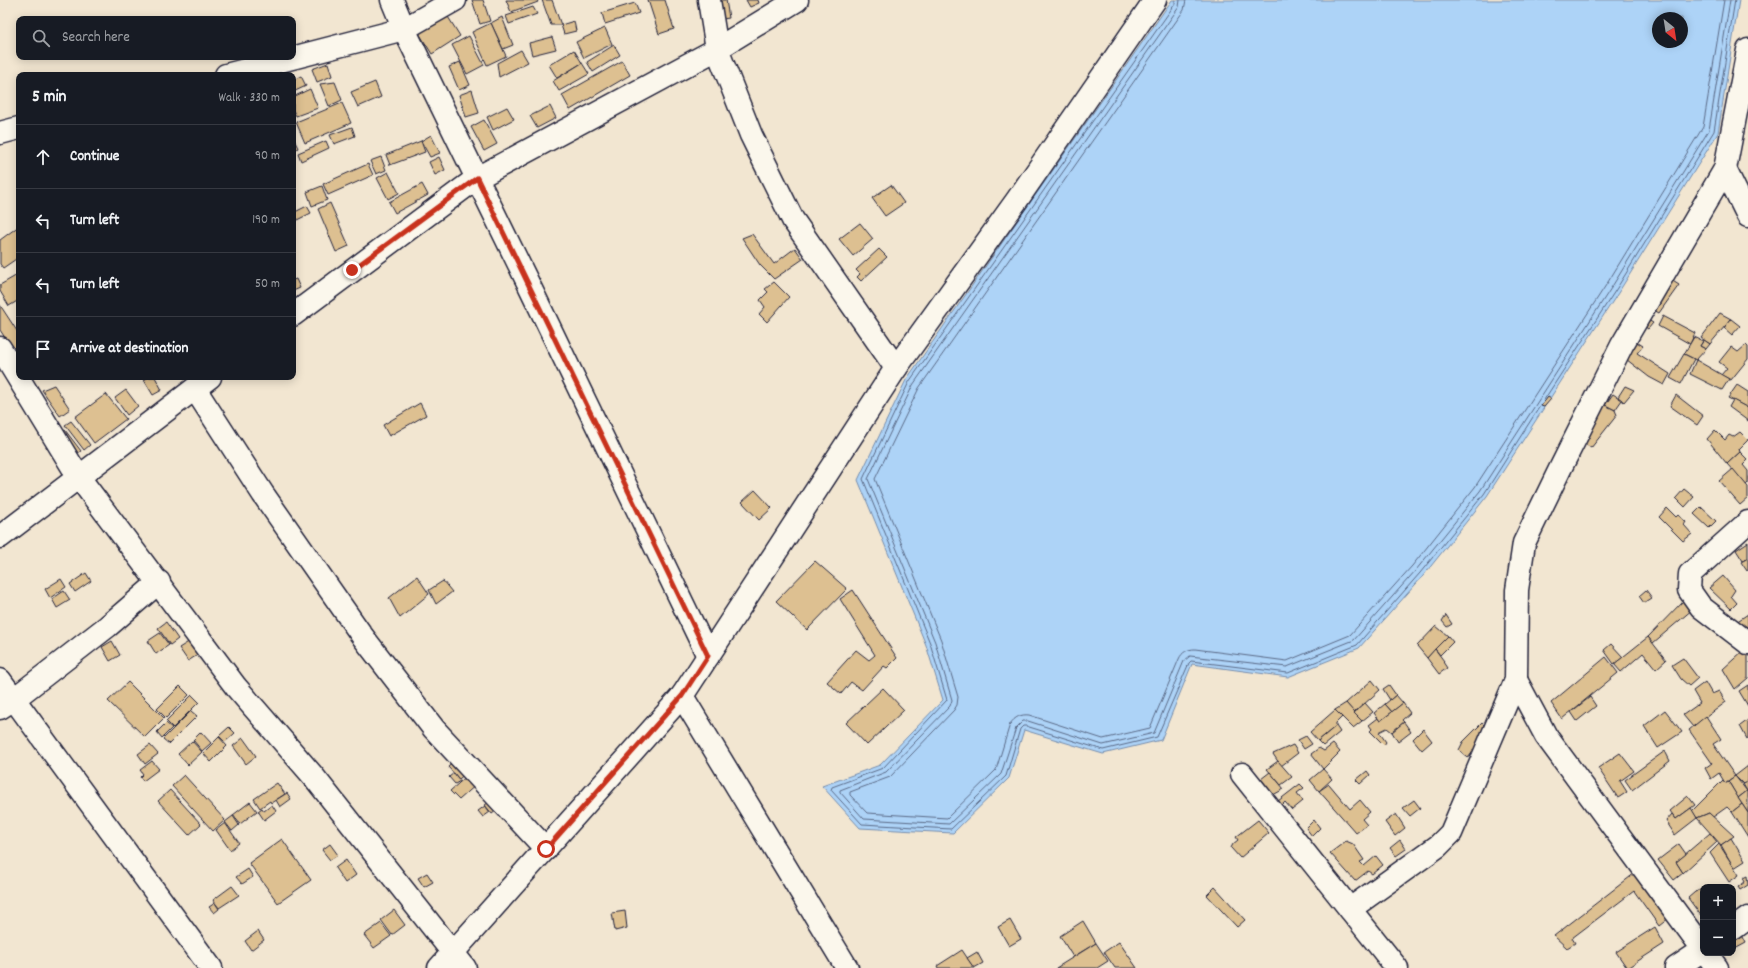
<!DOCTYPE html>
<meta charset="utf-8">
<style>
:root{--surface:#171b24;--page:#20242c;--text:#f1f3f6;--muted:#9ea1a6;--line:#363941}
body{margin:0;font-family:Dekko,sans-serif;background:var(--page);color:var(--text)}
.controls{position:absolute;right:12px;bottom:12px;display:grid;overflow:hidden;border-radius:8px;box-shadow:0 2px 10px #0003}
.controls button{width:36px;height:36px;display:grid;place-items:center;padding:0;border:0;border-bottom:1px solid var(--line);background:var(--surface);color:var(--text);font:20px sans-serif}
.compass{position:absolute;left:1652px;top:12px;width:36px;height:36px;border-radius:50%;background:var(--surface);box-shadow:0 2px 10px #0003;rotate:150deg}
.stop{position:absolute;width:12px;height:12px;margin:-9px;border:3px solid #c8321e;border-radius:50%;background:#fff}
.stop.end{background:#c8321e;border-color:#fff;box-shadow:0 1px 4px #0008}
.list{margin:0;padding:0;list-style:none}
h2{display:flex;justify-content:space-between;align-items:center;height:52px;margin:0;padding:0 16px;font-size:17px}
h2 small{font-size:13px;font-weight:400;color:var(--muted)}
.list li{display:grid;grid-template-columns:26px 1fr auto;gap:12px;align-items:center;box-sizing:border-box;height:64px;padding:0 16px;border-top:1px solid var(--line)}
.list b{display:block;font-size:15px;white-space:nowrap}
.list em{font-size:13px;font-style:normal;color:var(--muted)}
.icon{flex:none;width:22px;height:22px;fill:none;stroke:currentColor;stroke-width:2;stroke-linecap:round;stroke-linejoin:round}
.map{position:relative;flex:none;width:1748px;height:968px;overflow:hidden}
.search{position:absolute;background:var(--surface);box-shadow:0 2px 10px #0003;left:16px;top:16px;width:280px;height:44px;display:flex;align-items:center;gap:10px;box-sizing:border-box;padding:0 14px;border-radius:8px;color:var(--muted);font-size:15px}
.panel{position:absolute;background:var(--surface);box-shadow:0 2px 10px #0003;left:16px;top:72px;width:280px;height:308px;border-radius:8px}
.map>svg:first-child{display:block}
.water{fill:#add3f7;stroke:#758cac;fill-rule:evenodd}
.lines{fill:none;stroke-linecap:round;stroke-linejoin:round}
.shore{stroke:#5a6986;stroke-width:1}
.building{fill:#ddc091;stroke:#22223b}
.minor-casing{stroke:#22223b;stroke-width:25}
.minor{stroke:#fbf7ec;stroke-width:22}
.route{stroke:#c8321e;stroke-width:5}
</style>
<div class="map">
<svg width="1748" height="968" viewBox="0 0 1748 968">
<rect width="100%" height="100%" fill="#f2e6d1"/>
<filter id="ink" filterUnits="userSpaceOnUse"><feTurbulence type="fractalNoise" baseFrequency=".025" numOctaves="2"/><feDisplacementMap in="SourceGraphic" scale="8" xChannelSelector="R" yChannelSelector="G"/><feConvolveMatrix kernelMatrix="1 2 1 2 8 2 1 2 1" color-interpolation-filters="sRGB"/></filter>
<g filter="url(#ink)">
<path class="water" d="M1172 0H1739L1718 133 1620 290 1487 496 1423 576 1359 648 1288 677 1192 664 1161 740 1103 754 1024 730 1009 778 953 833 860 828 822 786 880 765 943 700 926 645 858 480 906 380ZM1658 18H1682V42H1658Z"/>
<g class="lines">
<g class="shore">
<polyline points="1175,0 1175,4 909,382 863,479 930,643 947,700 883,768 832,787 831,790 862,824 951,829 1006,776 1020,729 1023,726 1026,726 1103,750 1157,737 1189,663 1191,661 1288,673 1357,645 1420,573 1484,494 1540,406"/>
<polyline points="1180,0 1179,7 913,385 868,479 935,642 952,700 950,706 886,772 840,790 840,792 864,819 949,824 1001,774 1016,728 1023,721 1028,721 1103,745 1154,733 1184,661 1190,656 1287,667 1354,640 1416,570 1480,491 1613,285 1709,130 1730,0"/>
<path d="M1186 0 1184 10 919 388 875 479 941 640 958 697 957 705 954 710 890 777 850 792V795L867 813 947 818 996 770 1010 724C1015 717 1021 714 1029 715L1103 739 1150 728 1179 659C1182 652 1188 649 1195 649L1287 661 1350 635 1412 566 1475 487 1608 282 1703 127 1724 0"/>
<polyline points="1544,400 1617,288 1714,131 1735,0"/>
</g>
</g>
<g class="building">
<polygon points="472,0 483,0 490,21 480,24"/>
<polygon points="506,0 537,0 538,2 511,12"/>
<polygon points="542,0 552,0 561,25 551,25"/>
<polygon points="648,0 665,0 674,29 659,34"/>
<polygon points="714,0 726,0 729,18 717,20"/>
<polygon points="746,0 758,0 759,3 750,7"/>
<polygon points="635,3 639,13 605,24 602,13"/>
<polygon points="533,7 537,14 509,24 506,16"/>
<polygon points="445,12 460,36 432,54 417,30"/>
<polygon points="502,17 513,45 503,49 491,23"/>
<polygon points="574,21 576,31 564,34 561,25"/>
<polygon points="491,23 506,56 487,65 472,32"/>
<polygon points="605,28 612,44 584,58 576,42"/>
<polygon points="469,36 484,65 467,74 452,45"/>
<polygon points="552,37 556,49 532,55 529,43"/>
<polygon points="614,45 620,55 593,72 587,62"/>
<polygon points="521,50 528,62 499,77 497,63"/>
<polygon points="574,50 582,63 557,78 549,65"/>
<polygon points="622,61 630,75 570,110 562,95"/>
<polygon points="460,62 470,85 459,90 449,67"/>
<polygon points="328,63 332,76 317,82 312,69"/>
<polygon points="582,63 589,74 559,91 553,81"/>
<polygon points="301,76 306,86 293,92 293,80"/>
<polygon points="335,82 342,100 329,106 320,84"/>
<polygon points="375,82 381,97 358,107 351,92"/>
<polygon points="310,89 318,108 296,116 293,110 293,97"/>
<polygon points="472,90 479,113 466,117 459,95"/>
<polygon points="342,103 351,123 305,143 296,122"/>
<polygon points="550,106 556,118 537,128 530,116"/>
<polygon points="507,107 514,119 493,130 487,117"/>
<polygon points="484,120 497,144 484,151 471,127"/>
<polygon points="352,127 355,136 334,144 330,135"/>
<polygon points="431,135 440,153 430,157 421,141"/>
<polygon points="293,137 298,148 293,151"/>
<polygon points="326,141 329,148 301,161 298,153"/>
<polygon points="421,141 425,152 390,165 386,155"/>
<polygon points="381,157 386,170 376,174 370,161"/>
<polygon points="439,157 445,170 435,175 429,162"/>
<polygon points="368,164 373,175 328,195 323,184"/>
<polygon points="388,172 399,193 388,199 377,178"/>
<polygon points="422,184 428,195 395,213 389,202"/>
<polygon points="891,185 904,203 885,216 872,198"/>
<polygon points="322,186 327,200 312,206 307,192"/>
<polygon points="330,203 349,246 336,252 318,209"/>
<polygon points="307,206 311,213 297,220 293,213"/>
<polygon points="860,223 873,239 853,256 839,239"/>
<polygon points="19,226 19,257 3,268 0,264 0,240"/>
<polygon points="752,234 774,264 795,248 803,259 774,279 760,265 742,238"/>
<polygon points="879,249 887,257 861,281 857,277 860,274 856,270"/>
<polygon points="19,274 19,300 9,306 0,291 0,285"/>
<polygon points="1668,278 1679,285 1659,313 1652,309"/>
<polygon points="296,279 300,288 293,291 293,280"/>
<polygon points="774,282 789,297 767,322 759,314 765,307 760,300 768,292 765,289"/>
<polygon points="0,305 19,334 19,359 0,330"/>
<polygon points="1720,313 1731,319 1710,344 1701,338"/>
<polygon points="1663,316 1695,333 1690,344 1658,326"/>
<polygon points="1643,317 1653,323 1648,329 1641,324"/>
<polygon points="1731,319 1740,326 1732,335 1724,328"/>
<polygon points="1694,337 1703,341 1700,346 1706,349 1696,360 1684,354"/>
<polygon points="1632,339 1643,346 1637,353 1670,374 1664,385 1649,377 1622,356"/>
<polygon points="1704,340 1710,344 1706,349 1700,346"/>
<polygon points="1746,345 1748,347 1748,359 1731,380 1721,375 1727,368 1719,362 1731,347 1738,352"/>
<polygon points="1684,354 1694,359 1681,384 1670,378"/>
<polygon points="1696,360 1729,379 1722,390 1690,374"/>
<polygon points="149,377 155,377 162,390 153,395 144,380"/>
<polygon points="54,385 70,409 60,416 42,390"/>
<polygon points="1737,385 1748,392 1748,408 1728,398"/>
<polygon points="1625,386 1634,390 1624,402 1618,397"/>
<polygon points="126,390 138,406 127,415 115,398"/>
<polygon points="106,394 126,419 94,443 75,417"/>
<polygon points="1613,394 1622,400 1615,410 1605,405"/>
<polygon points="1676,395 1703,416 1697,425 1670,406"/>
<polygon points="1548,397 1551,399 1544,407 1541,406"/>
<polygon points="1733,400 1748,408 1748,421 1729,407"/>
<polygon points="420,403 426,415 389,436 383,425"/>
<polygon points="1605,405 1615,410 1617,415 1591,448 1577,439 1593,425"/>
<polygon points="71,421 90,445 84,450 65,425"/>
<polygon points="65,430 81,451 75,455 59,433"/>
<polygon points="1715,430 1725,440 1729,435 1733,437 1740,432 1748,440 1739,449 1740,452 1727,464 1707,439"/>
<polygon points="1740,452 1748,460 1743,465 1748,471 1748,483 1746,485 1727,464"/>
<polygon points="1733,469 1748,487 1748,498 1740,505 1719,481"/>
<polygon points="1684,489 1694,497 1685,507 1676,498"/>
<polygon points="755,490 772,508 759,520 742,502"/>
<polygon points="1701,507 1716,521 1709,528 1694,514"/>
<polygon points="1667,508 1676,517 1678,515 1686,522 1684,525 1692,534 1683,541 1659,517"/>
<polygon points="1748,542 1748,558 1743,561 1736,550"/>
<polygon points="1748,558 1748,570 1747,571 1741,562"/>
<polygon points="815,561 847,589 807,630 776,601"/>
<polygon points="86,573 91,581 75,592 70,584"/>
<polygon points="417,576 429,594 400,618 389,598"/>
<polygon points="1723,576 1735,590 1731,596 1737,603 1731,609 1709,588"/>
<polygon points="61,579 66,587 50,598 45,589"/>
<polygon points="443,581 452,592 436,604 429,590"/>
<polygon points="853,590 897,658 887,668 884,666 862,690 851,682 841,694 827,682 856,650 869,660 875,655 840,599"/>
<polygon points="1646,590 1652,598 1644,603 1639,596"/>
<polygon points="64,591 70,600 57,608 52,599"/>
<polygon points="1685,599 1693,609 1653,643 1648,637"/>
<polygon points="1748,614 1748,629 1736,622"/>
<polygon points="1446,615 1452,624 1447,627 1442,621"/>
<polygon points="166,622 178,639 170,645 158,628"/>
<polygon points="1436,626 1448,636 1427,658 1417,646"/>
<polygon points="160,633 169,645 156,654 148,641"/>
<polygon points="1448,636 1453,642 1440,655 1435,649"/>
<polygon points="1648,637 1666,660 1656,669 1643,653 1621,672 1614,664"/>
<polygon points="112,641 120,655 110,661 102,647"/>
<polygon points="190,641 199,654 188,661 179,648"/>
<polygon points="1611,644 1623,657 1614,664 1604,650"/>
<polygon points="1435,649 1444,661 1443,662 1447,668 1439,674 1427,658"/>
<polygon points="1745,649 1748,652 1748,678 1735,689 1723,669"/>
<polygon points="1606,657 1618,673 1562,719 1551,703"/>
<polygon points="1683,658 1698,678 1689,686 1681,679 1672,665"/>
<polygon points="1372,680 1380,690 1354,713 1346,703"/>
<polygon points="128,682 164,718 145,737 108,701"/>
<polygon points="1705,682 1712,694 1719,691 1726,702 1693,727 1683,715 1700,703 1693,691"/>
<polygon points="1389,685 1396,695 1390,700 1383,689"/>
<polygon points="1748,685 1748,706 1739,691"/>
<polygon points="180,686 189,695 166,718 157,709"/>
<polygon points="883,688 904,710 867,745 846,723"/>
<polygon points="192,695 199,702 173,728 166,721"/>
<polygon points="1396,695 1403,703 1392,712 1385,704"/>
<polygon points="1590,697 1596,706 1577,721 1571,712"/>
<polygon points="1346,703 1362,721 1353,728 1335,710"/>
<polygon points="1365,703 1373,712 1362,721 1354,713"/>
<polygon points="1403,703 1410,713 1402,720 1404,722 1392,732 1387,728 1379,732 1386,742 1384,745 1370,731 1372,729 1369,725 1378,718 1380,721"/>
<polygon points="1385,704 1392,712 1380,721 1374,713"/>
<polygon points="1335,710 1342,717 1336,723 1336,726 1318,741 1310,732"/>
<polygon points="1665,710 1682,732 1658,748 1644,726"/>
<polygon points="191,711 197,716 169,744 163,739"/>
<polygon points="1706,716 1721,739 1713,744 1735,776 1725,783 1719,773 1711,779 1705,768 1712,763 1689,730"/>
<polygon points="1748,720 1748,738 1747,739 1740,726"/>
<polygon points="1404,722 1411,732 1398,742 1392,732"/>
<polygon points="166,723 172,728 162,738 157,732"/>
<polygon points="1482,723 1490,731 1468,758 1459,750 1463,742"/>
<polygon points="1336,726 1340,732 1323,746 1318,741"/>
<polygon points="229,727 235,733 225,742 219,736"/>
<polygon points="1423,729 1432,741 1422,750 1413,739"/>
<polygon points="201,732 211,743 202,751 193,740"/>
<polygon points="1306,736 1312,744 1304,749 1298,740"/>
<polygon points="219,737 227,746 211,762 203,753"/>
<polygon points="243,738 256,756 246,764 233,746"/>
<polygon points="192,741 202,752 188,765 178,754"/>
<polygon points="1333,744 1340,752 1323,769 1311,754 1319,748 1324,751"/>
<polygon points="150,745 158,754 145,764 138,754"/>
<polygon points="1293,745 1298,753 1281,766 1273,754"/>
<polygon points="1665,751 1670,761 1632,790 1625,780"/>
<polygon points="1620,753 1634,771 1620,781 1627,792 1618,798 1598,768"/>
<polygon points="456,760 467,772 459,779 448,767"/>
<polygon points="152,761 159,769 143,781 140,777 143,774 140,770"/>
<polygon points="1278,761 1292,777 1281,785 1267,769"/>
<polygon points="1748,766 1748,781 1743,784 1735,776"/>
<polygon points="1323,769 1332,779 1319,791 1310,780"/>
<polygon points="1367,771 1370,775 1360,784 1356,780"/>
<polygon points="1270,772 1284,789 1273,795 1261,779"/>
<polygon points="454,773 460,781 455,784 449,777"/>
<polygon points="469,774 477,784 459,800 450,791"/>
<polygon points="184,775 225,820 213,831 172,786"/>
<polygon points="1735,776 1747,791 1738,798 1728,781"/>
<polygon points="1723,780 1725,783 1728,781 1742,804 1732,812 1727,807 1713,817 1709,813 1697,818 1692,811"/>
<polygon points="1748,781 1748,813 1738,798 1747,791 1743,784"/>
<polygon points="277,783 285,794 271,803 270,801 260,808 254,799"/>
<polygon points="1300,784 1304,788 1297,793 1303,801 1292,810 1285,802 1282,805 1278,801"/>
<polygon points="1329,784 1350,809 1360,800 1370,812 1362,819 1367,825 1356,833 1319,791"/>
<polygon points="170,790 201,824 189,835 158,801"/>
<polygon points="287,793 291,799 280,807 276,800"/>
<polygon points="1688,796 1695,805 1676,819 1670,811"/>
<polygon points="493,799 501,807 492,814 485,805"/>
<polygon points="1414,800 1420,808 1410,816 1403,808"/>
<polygon points="250,802 257,811 240,824 233,815"/>
<polygon points="1742,804 1748,813 1748,837 1732,812"/>
<polygon points="272,805 276,811 264,820 258,811 262,808 264,811"/>
<polygon points="485,806 490,812 483,817 478,811"/>
<polygon points="1691,808 1697,818 1675,835 1666,821 1672,814 1676,819"/>
<polygon points="1709,813 1734,836 1721,845 1697,818"/>
<polygon points="1396,814 1405,828 1395,836 1385,822"/>
<polygon points="233,816 239,825 232,831 225,822"/>
<polygon points="1258,820 1269,833 1240,858 1231,848 1233,844 1238,840 1236,837"/>
<polygon points="1314,820 1320,828 1312,836 1306,828"/>
<polygon points="225,823 239,843 230,850 216,830"/>
<polygon points="1710,833 1717,842 1683,873 1676,862"/>
<polygon points="1731,838 1745,861 1734,868 1721,845"/>
<polygon points="282,839 311,880 278,903 249,863"/>
<polygon points="1400,840 1406,849 1396,856 1390,848"/>
<polygon points="1346,841 1353,844 1364,860 1360,862 1364,866 1376,856 1383,865 1372,874 1368,871 1355,881 1330,853"/>
<polygon points="330,844 338,855 330,860 322,850"/>
<polygon points="1679,844 1686,854 1676,862 1683,873 1674,880 1658,860"/>
<polygon points="1719,844 1739,875 1729,882 1710,853"/>
<polygon points="346,860 356,875 345,883 335,868"/>
<polygon points="248,869 253,877 242,884 236,877"/>
<polygon points="427,873 433,882 424,887 418,878"/>
<polygon points="1635,873 1669,918 1659,926 1634,891 1572,938 1575,943 1567,948 1554,936"/>
<polygon points="1747,876 1748,885 1740,890 1738,887 1745,882 1743,878"/>
<polygon points="232,886 239,895 219,908 213,900"/>
<polygon points="1215,887 1245,920 1237,927 1207,895"/>
<polygon points="1702,889 1703,916 1702,917 1688,898 1695,892"/>
<polygon points="215,903 219,909 214,913 209,907"/>
<polygon points="394,910 405,925 392,935 381,920"/>
<polygon points="625,911 627,928 615,931 612,913"/>
<polygon points="1010,920 1021,939 1009,946 998,927"/>
<polygon points="1083,921 1096,943 1073,957 1060,936"/>
<polygon points="381,923 391,936 374,948 364,935"/>
<polygon points="1655,927 1664,944 1627,968 1616,952"/>
<polygon points="258,931 264,940 251,950 245,941"/>
<polygon points="1742,935 1746,943 1733,950 1733,939"/>
<polygon points="1119,942 1137,968 1115,968 1104,952"/>
<polygon points="1096,943 1108,961 1097,968 1056,968"/>
<polygon points="962,950 974,968 938,968 937,966"/>
<polygon points="977,952 983,963 974,968 967,958"/>
</g>
<g class="lines">
<g class="minor-casing">
<g id="minor">
<polyline points="392,0 404,29 529,285 708,656"/>
<polyline points="709,0 717,49 751,135 793,220 896,368"/>
<polyline points="226,75 404,29 455,0"/>
<polyline points="0,133 19,128"/>
<polyline points="1725,169 1748,216"/>
<polyline points="293,315 477,178 717,49 797,0"/>
<polyline points="0,348 78,476 236,687 314,777 465,968"/>
<polyline points="195,389 263,494 363,637 434,729 546,849"/>
<polyline points="1748,522 1690,574 1689,590 1701,607 1748,643"/>
<polyline points="0,537 210,377"/>
<polyline points="0,680 211,968"/>
<polyline points="1516,680 1546,736 1703,949"/>
<polyline points="682,696 847,968"/>
<polyline points="0,708 14,699 108,626 159,582"/>
<polyline points="1242,774 1397,968"/>
<polyline points="1350,909 1438,846 1451,833 1516,680 1517,590 1524,543 1561,467 1622,345 1725,169 1748,50"/>
<polyline points="1733,929 1748,918"/>
<polyline points="1706,953 1717,968"/>
<polyline points="439,968 682,696 896,368 1017,200 1155,0"/>
<polyline points="1676,968 1703,950"/>
</g>
</g>
<use href="#minor" class="minor"/>
</g>
</g>
<g class="lines" filter="url(#ink)">
<polyline class="route" points="352,270 477,178 708,656 682,696 546,849"/>
</g>
</svg>
<div class="controls">
<button>+</button>
<button>−</button>
</div>
<svg class="compass" viewBox="-18 -18 36 36"><path d="M0-13l5 13h-10z" fill="#e53935"/><path d="M0 13l5-13h-10z" fill="#9ea1a6"/></svg>
<div class="stop" style="left:546px;top:849px"></div>
<div class="stop end" style="left:352px;top:270px"></div>
<div class="search"><svg class="icon" aria-label="search" viewBox="0 0 24 24"><circle cx="10" cy="10" r="6"/><path d="M15 15l6 6"/></svg>Search here</div>
<section class="panel">
<h2>5 min<small>Walk · 330 m</small></h2>
<ul class="list">
<li><svg class="icon" aria-label="ahead" viewBox="0 0 24 24"><path d="M12 20V5M6 11l6-6 6 6"/></svg><div><b>Continue</b></div><em>90 m</em></li>
<li><svg class="icon" aria-label="left" viewBox="0 0 24 24"><path d="M17 20v-9H6M10 6l-5 5 5 5"/></svg><div><b>Turn left</b></div><em>190 m</em></li>
<li><svg class="icon" aria-label="left" viewBox="0 0 24 24"><path d="M17 20v-9H6M10 6l-5 5 5 5"/></svg><div><b>Turn left</b></div><em>50 m</em></li>
<li><svg class="icon" aria-label="arrive" viewBox="0 0 24 24"><path d="M6 21V4h12l-3 4 3 4H6"/></svg><div><b>Arrive at destination</b></div></li>
</ul>
</section>
</div>
